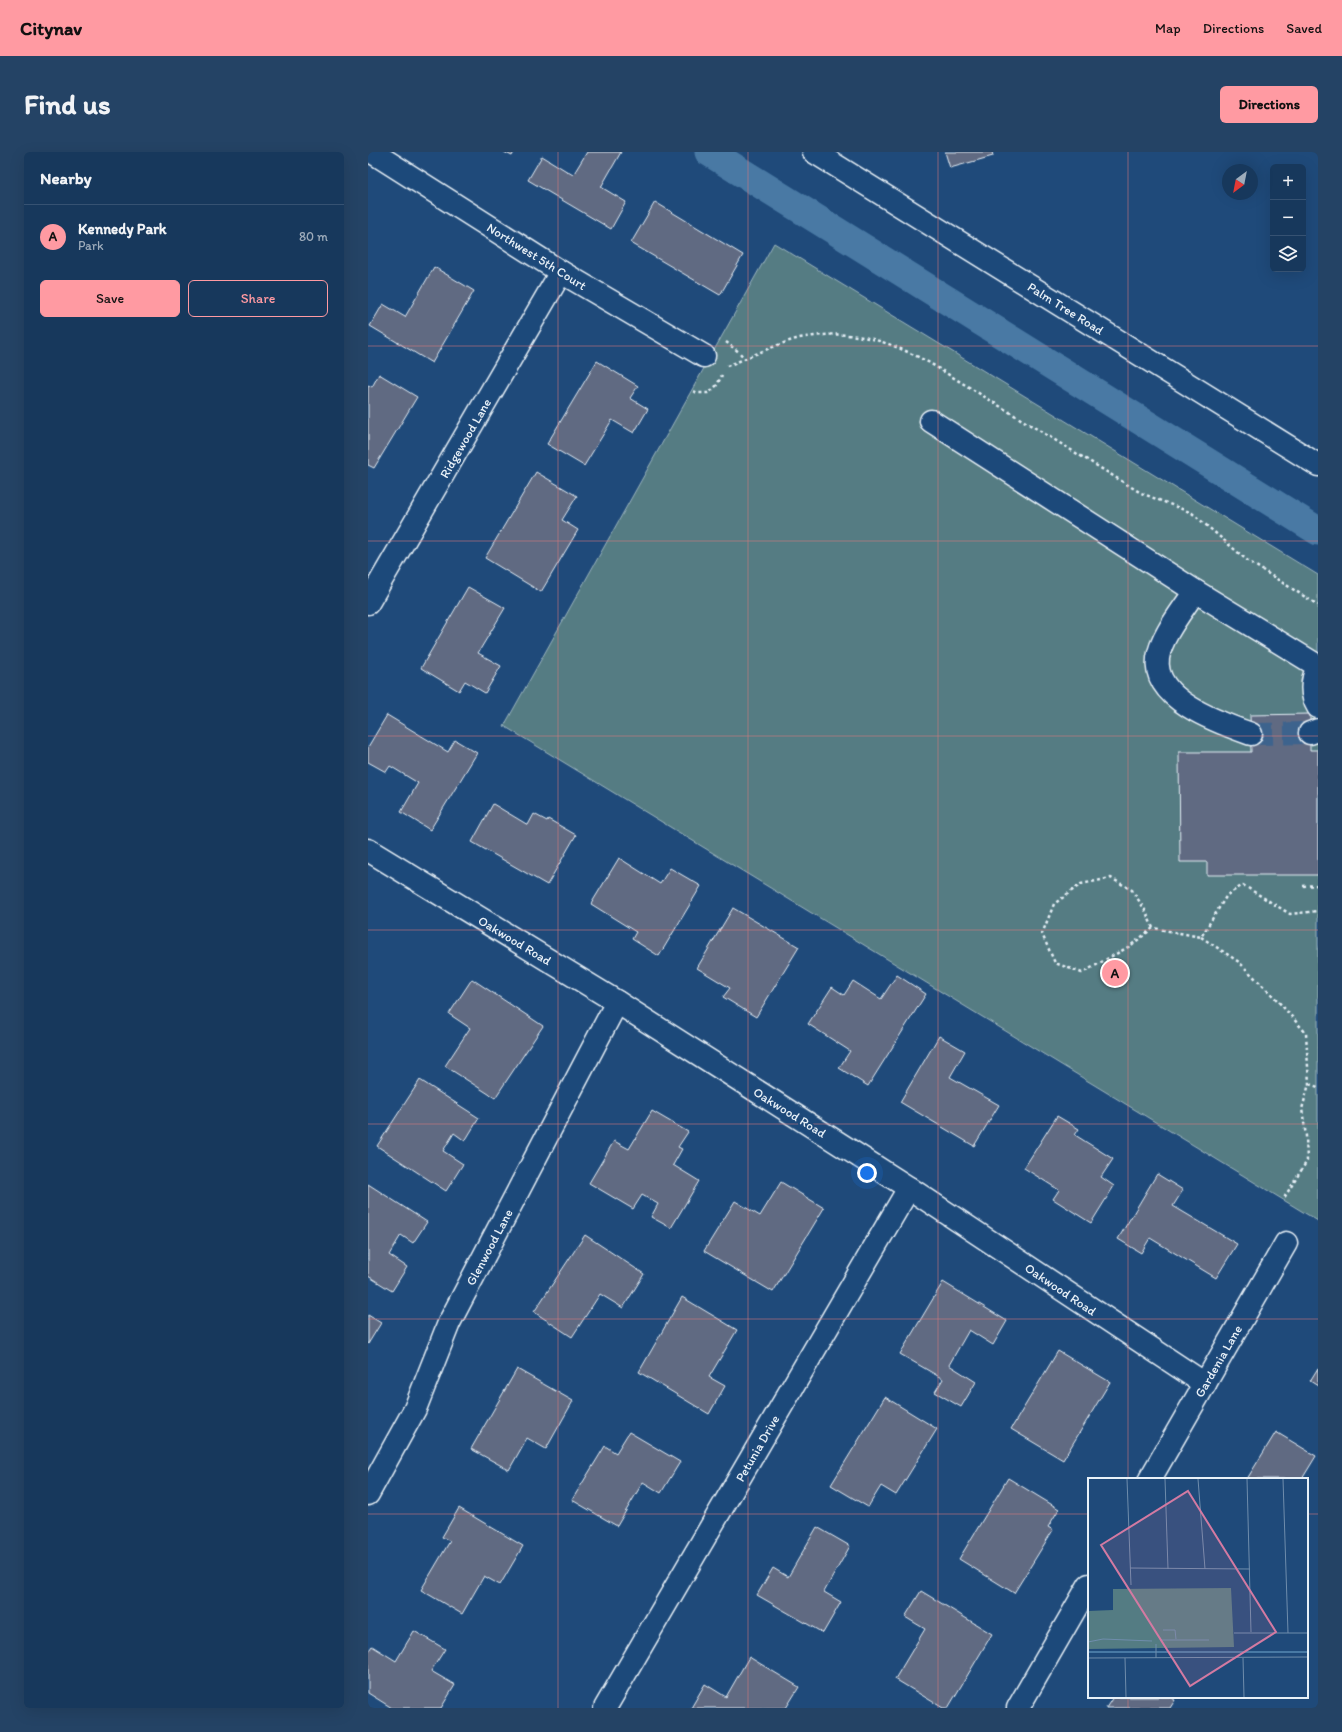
<!DOCTYPE html>
<meta charset="utf-8">
<style>
:root{--surface:#17385c;--page:#244365;--text:#f1f3f6;--muted:#9eacbb;--line:#365272;--accent:#ff9aa2}
body{margin:0;font-family:Itim,sans-serif;background:var(--page);color:var(--text)}
.controls{position:absolute;right:12px;top:12px;display:grid;overflow:hidden;border-radius:6px;box-shadow:0 4px 16px #0002}
.controls button{width:36px;height:36px;display:grid;place-items:center;padding:0;border:0;border-bottom:1px solid var(--line);background:var(--surface);color:var(--text);font:20px sans-serif}
.compass{position:absolute;left:854px;top:12px;width:36px;height:36px;border-radius:50%;background:var(--surface);box-shadow:0 4px 16px #0002;rotate:212deg}
.you{position:absolute;left:499px;top:1021px;width:14px;height:14px;margin:-10px;border:3px solid #fff;border-radius:50%;background:#1a73e8;box-shadow:0 0 0 6px #1a73e833}
.badge{display:grid;place-items:center;width:26px;height:26px;border-radius:50%;background:var(--accent);color:#111;font-size:13px;font-weight:700}
.pin{position:absolute;translate:-50% -50%;border:2px solid #fff;box-shadow:0 1px 4px #0006}
.list{margin:0;padding:0;list-style:none}
h2{display:flex;justify-content:space-between;align-items:center;height:52px;margin:0;padding:0 16px;font-size:17px}
h2 small{font-size:13px;font-weight:400;color:var(--muted)}
.list li{display:grid;grid-template-columns:26px 1fr auto;gap:12px;align-items:center;box-sizing:border-box;height:64px;padding:0 16px;border-top:1px solid var(--line)}
.list b{display:block;font-size:15px;white-space:nowrap}
.list p{margin:0;font-size:13px;white-space:nowrap;color:var(--muted)}
.list em{font-size:13px;font-style:normal;color:var(--muted)}
.actions{display:flex;gap:8px;padding:12px 16px}
.actions a{flex:1;padding:9px 0;border:1px solid var(--accent);border-radius:6px;text-align:center;font-size:14px;color:var(--accent)}
.actions .main{background:var(--accent);color:#111}
.icon{flex:none;width:22px;height:22px;fill:none;stroke:currentColor;stroke-width:2;stroke-linecap:round;stroke-linejoin:round}
.map{position:relative;flex:none;width:950px;height:1556px;overflow:hidden;border-radius:6px}
header{display:flex;align-items:center;gap:24px;box-sizing:border-box;height:56px;padding:0 20px;background:var(--accent);color:#111}
header strong{font-size:19px}
nav{display:flex;gap:22px;margin-inline-start:auto;font-size:14px}
.intro{display:flex;align-items:center;justify-content:space-between;box-sizing:border-box;height:96px;padding:0 24px}
h1{margin:0;font-size:28px}
.button{padding:10px 18px;border-radius:6px;background:var(--accent);color:#111;font-size:14px;font-weight:700}
main{display:flex;gap:24px;padding:0 24px}
aside{flex:1;background:var(--surface);border-radius:6px;box-shadow:0 4px 16px #0002}
.map>svg:first-child{display:block}
.green{fill:#547c83;stroke:#9eb6be}
.lines{fill:none;stroke-linecap:round;stroke-linejoin:round}
.canal{stroke:#4879a4;stroke-width:29}
.building{fill:#616a82;stroke:#e8f1f8}
.minor-tunnel{stroke:#3d638d;stroke-width:22;stroke-dasharray:22 11;stroke-linecap:butt}
.minor-casing{stroke:#e8f1f8;stroke-width:25}
.path{stroke:#e8f1f8;stroke-width:2.5;stroke-dasharray:3 3;stroke-linecap:butt}
.minor{stroke:#1f4a7a;stroke-width:22}
.grid{fill:none;stroke:#dd787b;stroke-width:1;stroke-opacity:0.55}
.labels{text-anchor:middle;stroke-width:4;stroke-linejoin:round;paint-order:stroke}
.street-label{font-size:13px;fill:#e8f1f8;stroke:#1f4a7a}
.inset-river{fill:none;stroke:#4879a4;stroke-width:2}
.inset-road{fill:none;stroke:#6f8dac;stroke-width:1}
.view{fill:#d37aa2;fill-opacity:0.15;stroke:#d37aa2;stroke-width:2}
.inset-edge{fill:none;stroke:#e8f1f8;stroke-width:2}
</style>
<header>
<strong>Citynav</strong>
<nav><a>Map</a><a>Directions</a><a>Saved</a></nav>
</header>
<div class="intro"><h1>Find us</h1><a class="button">Directions</a></div>
<main>
<aside>
<h2>Nearby<small></small></h2>
<ul class="list">
<li><span class="badge">A</span><div><b>Kennedy Park</b><p>Park</p></div><em>80 m</em></li>
</ul>
<div class="actions"><a class="main">Save</a><a>Share</a></div>
</aside>
<div class="map">
<svg width="950" height="1556" viewBox="0 0 950 1556">
<rect width="100%" height="100%" fill="#1f4a7a"/>
<filter id="ink" filterUnits="userSpaceOnUse"><feTurbulence type="fractalNoise" baseFrequency=".025" numOctaves="2"/><feDisplacementMap in="SourceGraphic" scale="8" xChannelSelector="R" yChannelSelector="G"/><feConvolveMatrix kernelMatrix="1 2 1 2 8 2 1 2 1" color-interpolation-filters="sRGB"/></filter>
<g filter="url(#ink)">
<polygon class="green" points="406,91 950,423 950,1069 136,574"/>
<g class="lines">
<polyline class="canal" points="341,0 950,379"/>
</g>
<g class="building">
<polygon points="136,0 146,0 144,4"/>
<polygon points="219,0 253,0 233,35 258,50 243,77 160,28 174,4 205,23"/>
<polygon points="577,0 624,0 625,4 582,16"/>
<polygon points="287,50 375,103 352,143 263,91"/>
<polygon points="66,115 106,139 64,211 2,174 15,152 37,165"/>
<polygon points="229,209 270,234 262,246 280,257 266,281 244,268 216,314 179,292"/>
<polygon points="11,222 49,245 6,316 0,313 0,233 4,235"/>
<polygon points="168,320 209,344 194,368 210,378 173,440 117,406"/>
<polygon points="100,435 137,456 110,501 133,514 117,541 97,529 91,539 53,516"/>
<polygon points="942,562 942,598 950,598 950,723 839,723 839,710 812,710 811,600 883,600 882,563"/>
<polygon points="19,563 80,600 87,588 109,601 62,678 33,660 50,631 22,614 18,620 0,610 0,595"/>
<polygon points="125,652 160,673 166,662 179,669 180,667 208,683 179,733 104,690"/>
<polygon points="251,706 292,732 302,716 333,734 291,804 264,787 268,780 223,752"/>
<polygon points="365,756 431,795 388,865 355,845 362,836 329,816"/>
<polygon points="529,823 558,842 500,934 471,916 482,899 440,872 464,835 476,843 485,829 513,847"/>
<polygon points="104,827 175,874 127,946 77,914 102,876 81,862"/>
<polygon points="571,884 597,899 582,925 631,953 606,994 532,950"/>
<polygon points="52,928 111,966 97,989 86,981 75,999 95,1012 78,1039 9,994"/>
<polygon points="284,959 320,980 310,995 314,997 305,1013 331,1029 303,1076 283,1065 290,1052 274,1043 265,1057 221,1031 246,989 261,997"/>
<polygon points="689,964 711,977 707,983 745,1007 733,1025 746,1034 723,1071 685,1047 691,1038 656,1016"/>
<polygon points="789,1022 815,1038 805,1054 869,1092 848,1126 782,1086 773,1101 750,1087"/>
<polygon points="413,1030 456,1056 405,1140 336,1099 367,1049 392,1064"/>
<polygon points="0,1032 59,1070 45,1091 33,1083 21,1103 39,1115 24,1139 0,1124"/>
<polygon points="217,1083 276,1122 255,1156 232,1142 204,1185 166,1160"/>
<polygon points="575,1130 639,1169 625,1193 601,1178 581,1213 608,1230 593,1255 567,1240 575,1227 532,1202"/>
<polygon points="314,1145 369,1178 341,1225 357,1234 341,1262 271,1220"/>
<polygon points="0,1163 13,1171 0,1192"/>
<polygon points="690,1199 742,1230 695,1308 643,1277"/>
<polygon points="950,1216 950,1234 942,1229"/>
<polygon points="149,1217 205,1249 178,1297 159,1286 141,1318 103,1297"/>
<polygon points="517,1245 569,1277 528,1343 513,1334 500,1355 463,1333"/>
<polygon points="261,1280 312,1310 293,1341 275,1330 249,1374 204,1348 237,1294 248,1301"/>
<polygon points="908,1280 948,1304 934,1327 879,1327"/>
<polygon points="640,1326 691,1357 680,1375 685,1378 646,1441 591,1407"/>
<polygon points="91,1356 155,1394 132,1433 116,1424 94,1462 53,1438 82,1389 74,1385"/>
<polygon points="449,1375 482,1394 456,1440 473,1450 455,1481 389,1443 405,1416 420,1425"/>
<polygon points="553,1439 624,1482 580,1556 575,1556 527,1527 557,1477 537,1465"/>
<polygon points="46,1479 77,1497 63,1519 87,1533 73,1556 24,1556 0,1541 0,1500 4,1494 28,1509"/>
<polygon points="381,1505 431,1535 418,1556 323,1556 337,1532 358,1545"/>
<polygon points="745,1545 802,1545 807,1548 802,1556 738,1556"/>
</g>
<g class="lines">
<polyline class="minor-tunnel" points="883,582 942,581"/>
<g class="minor-casing">
<g id="minor">
<polyline points="4,0 193,120 336,204"/>
<polyline points="446,0 950,313"/>
<polyline points="563,269 827,439 950,514"/>
<path d="M827 439C815 458 793 484 790 506 784 548 852 571 883 582"/>
<polyline points="0,451 193,120"/>
<path d="M950 514C944 527 942 542 950 555"/>
<polyline points="942,581 950,578"/>
<polyline points="0,698 249,850 541,1036 837,1232"/>
<polyline points="782,1327 918,1091"/>
<polyline points="0,1342 47,1257 81,1171 249,850"/>
<polyline points="237,1556 541,1036"/>
<polyline points="650,1556 721,1433"/>
</g>
</g>
<g class="path">
<polyline points="358,190 371,200 377,207"/>
<path d="M359 214C382 205 404 194 428 187 433 185 440 185 446 184 489 178 522 190 560 210L773 341 824 361 880 409 950 453"/>
<polyline points="326,239 329,241 341,241 349,233 354,223"/>
<polyline points="935,734 950,733"/>
<polyline points="785,776 777,758 764,738 743,726 713,732 686,752 674,782 687,811 714,821 762,794 785,776 833,785 859,743 875,733 922,762 950,759"/>
<polyline points="833,785 871,810 909,848 938,881 941,932 934,957 938,984 939,1009 916,1046"/>
<polyline points="941,932 950,935"/>
</g>
<use href="#minor" class="minor"/>
</g>
</g>
<path class="grid" d="M190 0V1556M380 0V1556M570 0V1556M760 0V1327M0 194H950M0 389H950M0 584H950M0 778H950M0 972H950M0 1167H950M0 1362H721M939 1362H950M760 1545V1556"/>
<g class="labels">
<g class="street-label">
<text transform="translate(169 104) rotate(32)" y="5">Northwest 5th Court</text>
<text transform="translate(698 156) rotate(32)" y="5">Palm Tree Road</text>
<text transform="translate(97 286) rotate(-60)" y="5">Ridgewood Lane</text>
<text transform="translate(147 788) rotate(31)" y="5">Oakwood Road</text>
<text transform="translate(422 960) rotate(32)" y="5">Oakwood Road</text>
<text transform="translate(121 1095) rotate(-62)" y="5">Glenwood Lane</text>
<text transform="translate(693 1137) rotate(34)" y="5">Oakwood Road</text>
<text transform="translate(850 1209) rotate(-60)" y="5">Gardenia Lane</text>
<text transform="translate(389 1296) rotate(-60)" y="5">Petunia Drive</text>
</g>
</g>
<g transform="translate(720 1326)">
<rect width="220" height="220" fill="#1f4a7a"/>
<path d="M143 110 146 169 0 171V133L25 132V111Z" fill="#547c83"/>
<path class="inset-river" d="M0 174H220"/>
<path class="inset-road" d="M39 1 43 107M77 1 80 91M110 1 117 91M159 1 163 154M195 1 200 155M42 90 162 91M75 152H87L88 161M146 155H220M72 162H121M0 164 15 161 64 163M0 180 220 179M37 180 38 219M68 180V166M155 180 156 219"/>
<path class="view" d="M100 13 188 154 102 208 13 67Z"/>
<rect width="220" height="220" class="inset-edge"/>
</g>
</svg>
<div class="controls">
<button>+</button>
<button>−</button>
<button><svg class="icon" aria-label="layers" viewBox="0 0 24 24"><path d="M12 4l9 5-9 5-9-5zM3 14l9 5 9-5"/></svg></button>
</div>
<svg class="compass" viewBox="-18 -18 36 36"><path d="M0-13l5 13h-10z" fill="#e53935"/><path d="M0 13l5-13h-10z" fill="#9eacbb"/></svg>
<div class="you"></div>
<div class="pin badge" style="left:747px;top:821px">A</div>
</div>
</main>
